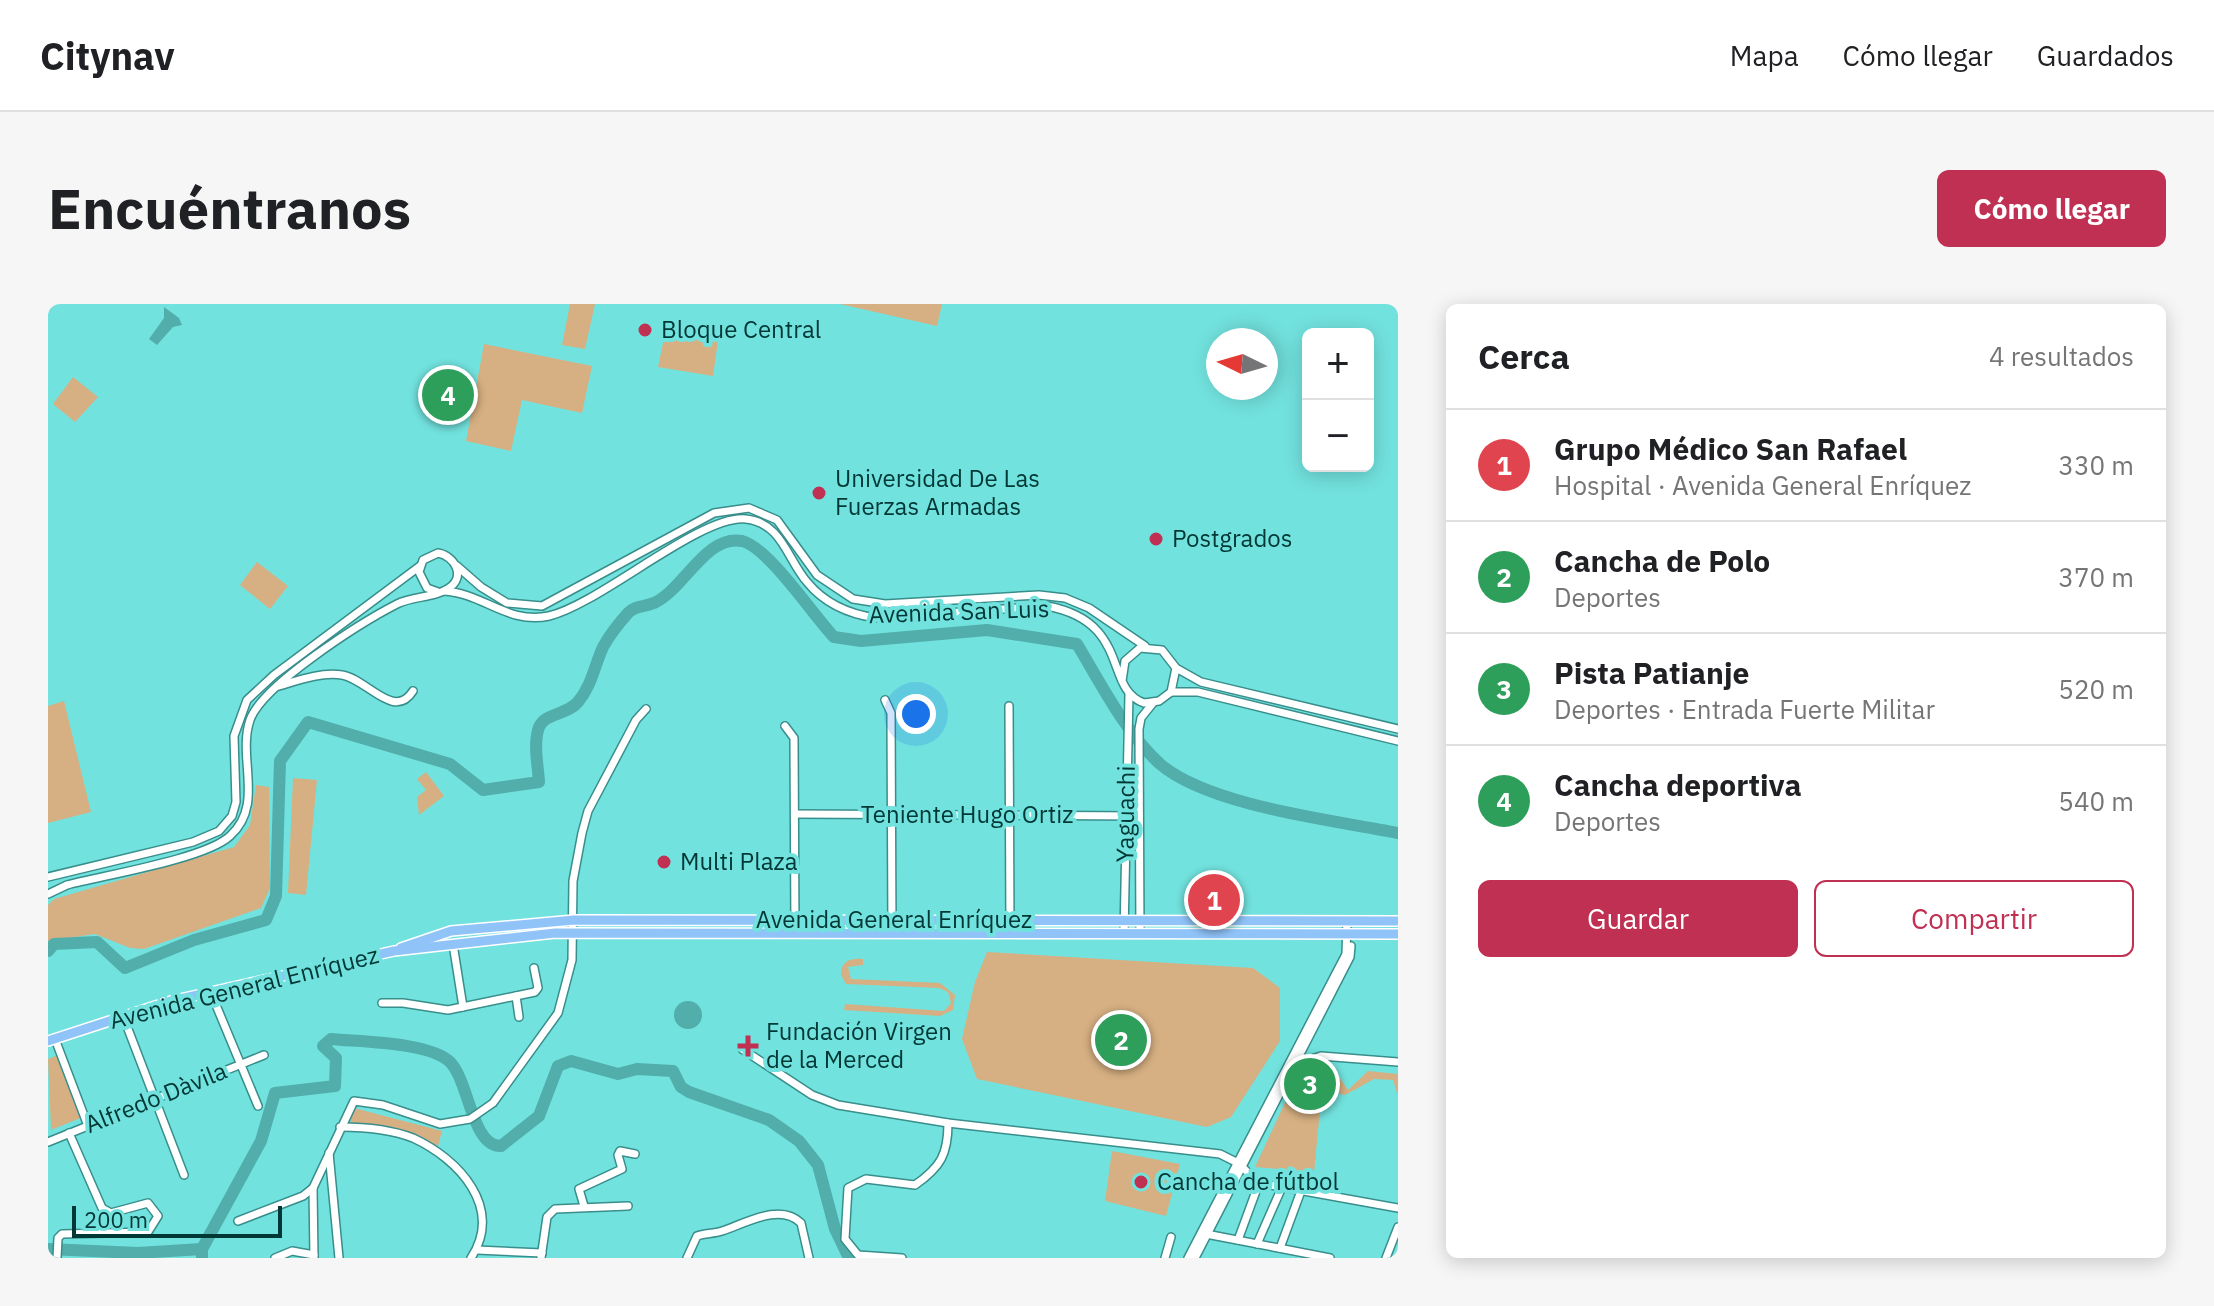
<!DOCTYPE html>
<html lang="es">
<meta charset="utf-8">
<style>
:root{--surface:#fff;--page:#f6f6f6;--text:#202124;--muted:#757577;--line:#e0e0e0;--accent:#c03052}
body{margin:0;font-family:"IBM Plex Sans",sans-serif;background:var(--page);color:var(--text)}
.controls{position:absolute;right:24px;top:24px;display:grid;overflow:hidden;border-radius:12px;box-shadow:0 4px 20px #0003}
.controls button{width:72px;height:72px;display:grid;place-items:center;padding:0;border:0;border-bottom:2px solid var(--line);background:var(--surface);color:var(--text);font:40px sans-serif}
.compass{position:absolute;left:1158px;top:24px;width:72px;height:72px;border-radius:50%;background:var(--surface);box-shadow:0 4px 20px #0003;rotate:275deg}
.scale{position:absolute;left:24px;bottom:20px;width:210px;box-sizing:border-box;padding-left:8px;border:4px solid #013735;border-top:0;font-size:22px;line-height:28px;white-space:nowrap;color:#013735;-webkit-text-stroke:6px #72e2de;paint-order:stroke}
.you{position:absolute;left:868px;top:410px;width:28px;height:28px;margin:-20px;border:6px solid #fff;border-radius:50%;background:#1a73e8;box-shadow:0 0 0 12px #1a73e833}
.badge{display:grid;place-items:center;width:52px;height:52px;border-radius:50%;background:var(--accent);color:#fff;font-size:26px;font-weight:700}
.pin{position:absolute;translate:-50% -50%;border:4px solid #fff;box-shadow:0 2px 8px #0006}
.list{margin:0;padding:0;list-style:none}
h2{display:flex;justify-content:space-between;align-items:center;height:104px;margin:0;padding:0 32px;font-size:34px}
h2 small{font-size:26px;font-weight:400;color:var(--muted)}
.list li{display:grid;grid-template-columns:52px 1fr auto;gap:24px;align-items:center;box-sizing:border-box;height:112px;padding:0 32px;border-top:2px solid var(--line)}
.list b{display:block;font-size:30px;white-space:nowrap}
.list p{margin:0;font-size:26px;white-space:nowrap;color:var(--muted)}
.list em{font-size:26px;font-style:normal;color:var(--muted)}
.actions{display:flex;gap:16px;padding:24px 32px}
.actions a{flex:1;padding:18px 0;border:2px solid var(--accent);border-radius:12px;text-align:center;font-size:28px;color:var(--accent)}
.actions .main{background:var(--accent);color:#fff}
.map{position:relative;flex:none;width:1350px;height:954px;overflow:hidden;border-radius:12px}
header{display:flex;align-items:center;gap:48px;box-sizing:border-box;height:112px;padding:0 40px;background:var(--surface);border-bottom:2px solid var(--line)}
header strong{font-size:38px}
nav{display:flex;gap:44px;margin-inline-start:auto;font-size:28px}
.intro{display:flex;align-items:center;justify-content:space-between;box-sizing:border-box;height:192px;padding:0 48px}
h1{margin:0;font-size:56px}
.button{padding:20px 36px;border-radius:12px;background:var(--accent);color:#fff;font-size:28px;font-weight:700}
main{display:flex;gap:48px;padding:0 48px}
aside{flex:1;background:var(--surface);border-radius:12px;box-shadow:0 4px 20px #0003}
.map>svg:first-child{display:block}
.green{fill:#d6b082}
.water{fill:#51aeaa}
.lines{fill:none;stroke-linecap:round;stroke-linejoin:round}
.river{stroke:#51aeaa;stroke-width:12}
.minor-casing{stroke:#388e8b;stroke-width:10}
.major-casing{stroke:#fff;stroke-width:12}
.minor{stroke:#fff;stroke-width:7}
.major{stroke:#90c4f9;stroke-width:9}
.poi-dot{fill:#c03052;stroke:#72e2de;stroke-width:3}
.labels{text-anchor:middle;stroke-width:8;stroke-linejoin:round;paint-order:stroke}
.poi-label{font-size:24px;fill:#013735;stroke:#72e2de;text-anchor:start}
.street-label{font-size:24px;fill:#013735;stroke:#72e2de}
</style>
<header>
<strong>Citynav</strong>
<nav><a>Mapa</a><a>Cómo llegar</a><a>Guardados</a></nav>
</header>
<div class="intro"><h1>Encuéntranos</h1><a class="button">Cómo llegar</a></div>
<main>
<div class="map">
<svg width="1350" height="954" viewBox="0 0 1350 954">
<rect width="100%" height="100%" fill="#72e2de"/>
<g class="green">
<polygon points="522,0 547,0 537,45 514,41"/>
<polygon points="792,0 894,0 889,22"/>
<polygon points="619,20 671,29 665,72 610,63"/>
<polygon points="436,40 544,62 534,109 474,96 463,147 418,137"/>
<polygon points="25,73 50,93 27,118 5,100"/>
<polygon points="379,78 423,84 420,104 378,98"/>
<polygon points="209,258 240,282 222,305 192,281"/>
<polygon points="16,397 43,508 0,519 0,402"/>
<polygon points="378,468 396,492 371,511 369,493 378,486 369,475"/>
<polygon points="245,474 269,476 258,591 240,589"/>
<polygon points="208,481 221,483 222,584 213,604 96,645 82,644 47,630 0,637 0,601 6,595 186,543 202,521"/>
<polygon points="939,648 1205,664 1232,684 1232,737 1183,813 1159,823 929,775 914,735 927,678"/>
<path d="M815 655V661L800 663 803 675 892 679 907 691 905 706 892 712 796 706 797 700 896 707 903 699 900 688 891 684 798 680 793 671C793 657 802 654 815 655Z"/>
<polygon points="10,751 35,813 3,826 0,755"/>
<polygon points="1282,766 1288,768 1300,786 1320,767 1350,770 1350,792 1345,776 1326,775 1297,791 1292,790 1282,773 1277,773 1270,789 1262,793 1273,796 1266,868 1207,863 1241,790 1258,793 1252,787 1256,775"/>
<polygon points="306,804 394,827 390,842 302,820"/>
<polygon points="1064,847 1132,860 1118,912 1057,897"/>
</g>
<g class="water">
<polygon points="116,3 131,14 134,21 125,23 109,41 101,35 116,14"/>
<circle cx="640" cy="711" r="14"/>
</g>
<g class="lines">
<g class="river">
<path d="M0 647 6 640 49 638 77 664 146 636 218 616 228 592 232 457 260 418 402 460 435 486 491 478C490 461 485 440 491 423 497 409 519 411 530 398 544 381 546 363 555 343 561 332 572 318 580 309 587 301 599 303 608 298 637 283 659 230 694 237 720 243 765 311 786 333L813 337 939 326 1029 340C1053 380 1077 428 1112 460 1161 502 1285 516 1350 529"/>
<polyline points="0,945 90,949 154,945 154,954"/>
<path d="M154 945 213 837 227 789 287 782 288 754 275 742 283 735C312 738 382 738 402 758 421 777 424 843 453 842L491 812 510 762 523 757 570 770 589 765 625 767 633 783 641 788 721 816 751 837 770 861 787 925 801 954"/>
</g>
<g class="minor-casing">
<g id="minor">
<polyline points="409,262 433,283 459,299 494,302 666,209 701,204 729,216 769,271 805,295 837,300 991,291 1017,294 1041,304 1097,342"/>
<path d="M396 287C435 289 460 321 501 312 552 300 653 210 698 215 734 219 739 255 759 278 777 300 800 310 828 314L999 302C1084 318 1055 385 1096 399L1111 397 1123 388 1128 364 1114 346 1092 344 1077 357 1074 377"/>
<polyline points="1128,364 1153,378 1350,425"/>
<path d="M231 382C251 376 273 368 294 371 319 375 346 417 365 387"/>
<polyline points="1123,388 1150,388 1350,437"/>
<polyline points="837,396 843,409 844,629"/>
<polyline points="961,402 962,628"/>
<polyline points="737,422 746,434 747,629"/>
<polyline points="747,510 1091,512"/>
<polyline points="0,573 145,538 171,527 184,512 188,498 186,432 199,396 226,371 372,262"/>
<path d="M0 590 19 581C57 571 157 555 182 532 217 501 189 454 202 416 214 381 314 318 349 300 364 292 387 294 401 284 418 273 407 252 390 249L375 256 371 268 379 284 390 288"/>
<polyline points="1076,630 1081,390"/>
<polyline points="1092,630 1091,425 1093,414 1105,399"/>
<polyline points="405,640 415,703"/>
<polyline points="163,689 210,802"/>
<polyline points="468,692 471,713"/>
<polyline points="334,699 355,699 400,706 487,688 490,684 486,664"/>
<polyline points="75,712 136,871"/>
<polyline points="7,735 40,822"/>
<polyline points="694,745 764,791 790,801 900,819 1172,850 1190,859 1211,879 1350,904"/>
<polyline points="1246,761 1273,752 1350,758"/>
<path d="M292 823C316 823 342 825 365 834 411 855 456 904 423 954"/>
<polyline points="0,838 216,751"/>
<polyline points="281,849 291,954"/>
<polyline points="536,902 531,885 574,865 570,851 572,847 587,850"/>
<polyline points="190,917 255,892 265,884"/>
<polyline points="1158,930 1282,954"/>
<polyline points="1190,936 1211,879"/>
<polyline points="1209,940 1234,883"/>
<polyline points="1232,944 1253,887"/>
<polyline points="429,946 494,949"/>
<polyline points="9,954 10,934 14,930 100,928 110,912 100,899 63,909 54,904 21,829"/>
<polyline points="227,954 244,947 266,951"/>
<polyline points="266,954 265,884 306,797 335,801 392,820 422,815 445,799 510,709 524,656 525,577 534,529 540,507 588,416 598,405"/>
<polyline points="493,954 499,913 507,905 580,902"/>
<path d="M639 954 649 932C657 929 665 930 674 927 696 920 732 898 753 919L761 954"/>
<path d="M854 954 810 951 797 935 800 884 818 875 867 881C893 863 900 850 900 819"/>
<polyline points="1117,954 1123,933"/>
<polyline points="1140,954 1298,650 1299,616"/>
<polyline points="1147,954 1302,653 1303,642"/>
<polyline points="1338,954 1350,923"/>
</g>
</g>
<g class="major-casing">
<g id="major">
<polyline points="353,644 403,627 526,616 1350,617"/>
<polyline points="0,737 123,697 346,647 507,629 1350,630"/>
</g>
</g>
<use href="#minor" class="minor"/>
<use href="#major" class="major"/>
</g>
<g class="poi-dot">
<circle cx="597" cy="26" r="8"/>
<circle cx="771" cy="189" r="8"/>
<circle cx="1108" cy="235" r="8"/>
<circle cx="616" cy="558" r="8"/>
<path d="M696 730h8v8h8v8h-8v8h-8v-8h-8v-8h8z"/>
<circle cx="1093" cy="878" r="8"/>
</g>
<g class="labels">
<g class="poi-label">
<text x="613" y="34">Bloque Central</text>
<text x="787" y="183">Universidad De Las<tspan x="787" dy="28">Fuerzas Armadas</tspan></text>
<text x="1124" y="243">Postgrados</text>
<text x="632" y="566">Multi Plaza</text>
<text x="718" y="736">Fundación Virgen<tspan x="718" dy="28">de la Merced</tspan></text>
<text x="1109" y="886">Cancha de fútbol</text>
</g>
<g class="street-label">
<text transform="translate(911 308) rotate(-2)" y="8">Avenida San Luis</text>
<text transform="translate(1078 510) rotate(-89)" y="8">Yaguachi</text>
<text x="919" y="519">Teniente Hugo Ortiz</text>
<text x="846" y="624">Avenida General Enríquez</text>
<text transform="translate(196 684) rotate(-14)" y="8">Avenida General Enríquez</text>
<text transform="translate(108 794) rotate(-22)" y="8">Alfredo Dàvila</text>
</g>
</g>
</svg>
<div class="controls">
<button>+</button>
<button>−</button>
</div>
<svg class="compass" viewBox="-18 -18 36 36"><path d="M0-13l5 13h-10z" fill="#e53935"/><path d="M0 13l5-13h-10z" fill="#757577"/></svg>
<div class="scale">200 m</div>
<div class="you"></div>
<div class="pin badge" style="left:1166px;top:596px;background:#e0444e">1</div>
<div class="pin badge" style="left:1073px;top:736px;background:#2e9e5b">2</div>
<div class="pin badge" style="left:1262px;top:780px;background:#2e9e5b">3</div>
<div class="pin badge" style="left:400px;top:91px;background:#2e9e5b">4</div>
</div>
<aside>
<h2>Cerca<small>4 resultados</small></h2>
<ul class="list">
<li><span class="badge" style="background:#e0444e">1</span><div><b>Grupo Médico San Rafael</b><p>Hospital · Avenida General Enríquez</p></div><em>330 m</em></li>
<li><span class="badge" style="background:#2e9e5b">2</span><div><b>Cancha de Polo</b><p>Deportes</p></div><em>370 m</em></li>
<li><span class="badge" style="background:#2e9e5b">3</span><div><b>Pista Patianje</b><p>Deportes · Entrada Fuerte Militar</p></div><em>520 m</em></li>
<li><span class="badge" style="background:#2e9e5b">4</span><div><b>Cancha deportiva</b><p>Deportes</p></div><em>540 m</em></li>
</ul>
<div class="actions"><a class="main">Guardar</a><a>Compartir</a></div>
</aside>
</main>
